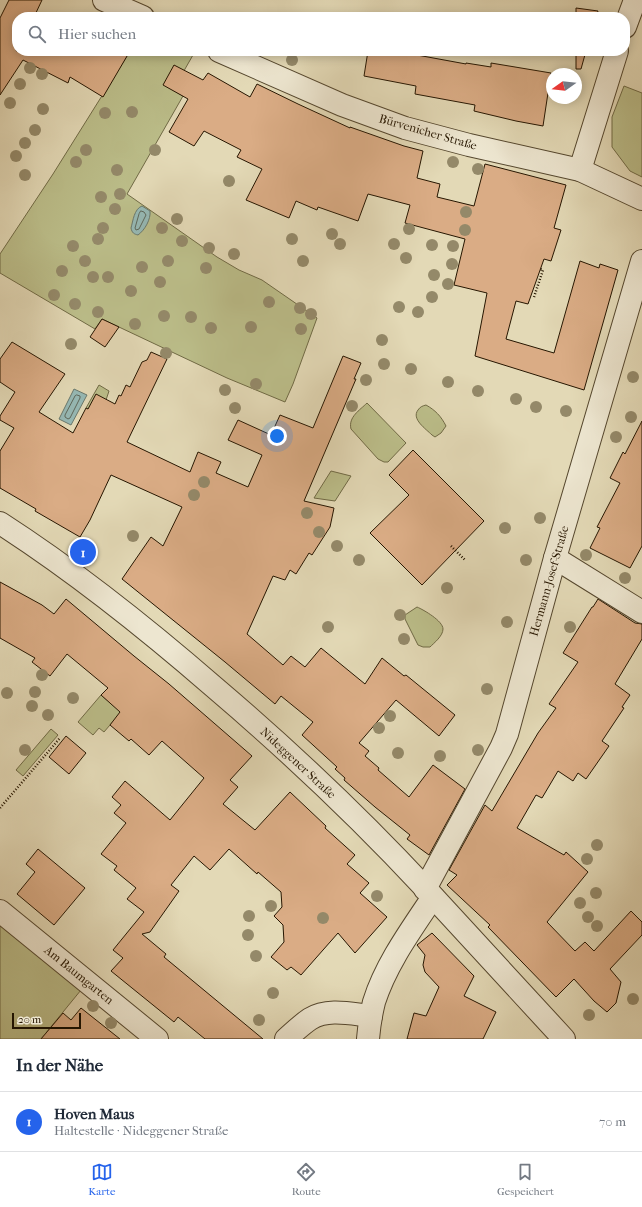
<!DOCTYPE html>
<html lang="de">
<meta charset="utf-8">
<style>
:root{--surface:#fff;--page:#f2f2f3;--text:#1f2937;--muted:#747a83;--line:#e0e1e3;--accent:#2563eb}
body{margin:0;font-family:"IM FELL French Canon",serif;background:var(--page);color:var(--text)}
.compass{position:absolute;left:546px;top:68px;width:36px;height:36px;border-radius:50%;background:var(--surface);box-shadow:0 2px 10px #0003;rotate:255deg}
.scale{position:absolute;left:12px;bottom:10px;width:69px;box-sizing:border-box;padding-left:4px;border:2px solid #261601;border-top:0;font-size:11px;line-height:14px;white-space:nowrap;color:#261601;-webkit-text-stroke:3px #ede6d0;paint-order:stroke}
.you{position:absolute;left:277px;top:436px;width:14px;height:14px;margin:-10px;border:3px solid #fff;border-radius:50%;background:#1a73e8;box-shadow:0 0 0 6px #1a73e833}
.badge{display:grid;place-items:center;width:26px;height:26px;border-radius:50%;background:var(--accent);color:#fff;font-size:13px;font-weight:700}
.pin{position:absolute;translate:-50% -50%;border:2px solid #fff;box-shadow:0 1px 4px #0006}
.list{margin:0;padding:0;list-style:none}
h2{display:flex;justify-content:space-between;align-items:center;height:52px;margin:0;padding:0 16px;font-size:17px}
h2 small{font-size:13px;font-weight:400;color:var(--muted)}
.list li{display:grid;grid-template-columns:26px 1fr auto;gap:12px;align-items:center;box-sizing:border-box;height:60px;padding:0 16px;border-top:1px solid var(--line)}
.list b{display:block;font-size:15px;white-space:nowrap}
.list p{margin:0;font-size:13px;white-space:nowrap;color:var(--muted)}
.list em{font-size:13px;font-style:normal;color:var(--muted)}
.icon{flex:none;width:22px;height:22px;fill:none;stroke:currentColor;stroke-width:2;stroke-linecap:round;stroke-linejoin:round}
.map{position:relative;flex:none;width:642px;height:1039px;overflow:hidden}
.search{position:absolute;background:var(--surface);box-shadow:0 2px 10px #0003;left:12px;right:12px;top:12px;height:44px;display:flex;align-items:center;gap:10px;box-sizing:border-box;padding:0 14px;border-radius:16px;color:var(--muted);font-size:15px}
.sheet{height:112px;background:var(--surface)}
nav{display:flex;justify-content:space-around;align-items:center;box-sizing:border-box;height:56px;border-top:1px solid var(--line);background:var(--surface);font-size:11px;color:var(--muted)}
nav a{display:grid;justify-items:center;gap:2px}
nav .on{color:var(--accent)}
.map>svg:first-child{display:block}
.green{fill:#bbbd89;stroke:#706a45}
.water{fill:#96b9b5;stroke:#69786d}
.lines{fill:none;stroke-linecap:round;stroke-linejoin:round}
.shore{stroke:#5e685b;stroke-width:1}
.building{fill:#daac85;stroke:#261601}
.minor-casing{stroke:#55472e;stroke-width:24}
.path{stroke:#261601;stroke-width:2.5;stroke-dasharray:1 2;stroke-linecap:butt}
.minor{stroke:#ede6d0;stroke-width:22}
.tree{fill:#948969}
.labels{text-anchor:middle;stroke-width:3.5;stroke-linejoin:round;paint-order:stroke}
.street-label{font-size:12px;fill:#261601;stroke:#ede6d0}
</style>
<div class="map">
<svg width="642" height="1039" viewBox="0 0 642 1039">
<rect width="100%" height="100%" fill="#e3d9b6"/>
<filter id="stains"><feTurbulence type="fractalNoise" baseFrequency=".005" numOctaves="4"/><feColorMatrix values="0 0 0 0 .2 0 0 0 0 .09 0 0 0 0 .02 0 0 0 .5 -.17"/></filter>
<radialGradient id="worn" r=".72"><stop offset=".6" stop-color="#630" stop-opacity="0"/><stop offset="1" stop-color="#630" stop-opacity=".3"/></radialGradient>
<g class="green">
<polygon points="130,51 185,51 193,55 173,90 183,96 127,194 217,257 239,270 262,280 317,318 293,384 285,402 227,378 102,319 95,329 0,273 0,254 53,174"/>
<polygon points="624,86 642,93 642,177 630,171 612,147 612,117"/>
<polygon points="99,385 109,391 101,415 86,408"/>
<path d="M367 403 406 443 388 462H384L378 459 351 429C348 417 360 410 367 403Z"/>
<path d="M426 405C435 410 441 416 446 426L441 433 435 437 432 435C426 429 411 419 418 410 420 407 422 406 426 405Z"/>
<polygon points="331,471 351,476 335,501 314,498"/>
<path d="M417 607C424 610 443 621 443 629 443 636 434 643 430 647H423L418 645 405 619V615Z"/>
<polygon points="101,695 121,712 104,732 99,728 93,735 78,722"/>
<polygon points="51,729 58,735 23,776 16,770"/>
<polygon points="0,923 81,990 41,1039 0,1039"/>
</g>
<g class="water">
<path d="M142 206 150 211C151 219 145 230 138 235 134 234 132 233 131 228 133 221 134 209 142 206Z"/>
<polygon points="74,389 87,395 71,425 59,419"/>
</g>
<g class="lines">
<g class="shore">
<polygon points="141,211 144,212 146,215 139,229 136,230 135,228 139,214"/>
<polygon points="77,395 80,396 80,398 70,418 68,419 65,417 65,415 75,396"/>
</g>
</g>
<g class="building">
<polygon points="9,0 42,0 34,17 17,17 17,49 16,51 130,51 103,97 70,77 68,83 23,60 0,95 0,18"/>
<polygon points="576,8 598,11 596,17 576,17"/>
<polygon points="368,51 418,51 417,55 466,64 466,63 491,67 491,63 551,73 543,126 516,121 474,111 475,105 415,94 416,86 364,76"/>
<polygon points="576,51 586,51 581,69 576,69"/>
<polygon points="174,65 203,80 208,73 250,97 257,84 298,104 350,128 350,127 404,146 423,151 417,178 440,184 437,197 474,206 485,164 566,185 554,228 561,230 551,261 544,259 528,304 516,301 506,339 554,353 580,261 599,268 600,264 618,270 584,390 475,356 487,293 454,285 465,239 405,223 410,205 368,194 358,221 318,207 317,210 296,201 289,218 246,200 262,169 237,157 241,150 204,131 194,146 169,132 188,99 163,85"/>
<polygon points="102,319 119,327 105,347 90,337"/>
<polygon points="12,342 65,374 39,412 73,433 86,408 88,409 96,394 115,404 119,395 121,396 126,385 130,387 142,362 147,360 151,352 167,359 127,442 190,472 198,452 221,462 216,473 248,487 262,455 228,440 238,420 271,435 280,415 313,428 343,356 361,363 354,379 356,379 304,501 334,508 330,527 312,555 309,553 296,574 290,570 285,580 273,576 247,634 283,665 291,656 305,667 321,648 365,684 382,658 404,676 406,675 455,715 439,736 396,700 359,743 369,751 365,756 379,768 378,770 409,797 433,765 465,789 429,855 407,839 410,835 375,807 344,780 345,778 335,769 337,767 302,735 313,722 281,696 275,704 225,662 122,579 151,537 163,546 182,507 111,475 90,520 80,537 35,511 36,509 0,488 0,451 14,428 0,420 0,416 15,392 0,382 0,359"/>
<polygon points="642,421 642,546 630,568 590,548 600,528 597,527 620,483 610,478 623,452 625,454"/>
<polygon points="413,450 484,521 422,585 370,533 409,495 389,475"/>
<polygon points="0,582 42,605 54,614 66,599 134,656 169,684 252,756 230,780 238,787 223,804 255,830 290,792 326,826 325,828 355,855 347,864 369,883 360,893 387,917 355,953 338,933 301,975 291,967 287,970 271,957 284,942 283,925 274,916 282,907 281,892 258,872 257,874 229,849 210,870 194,856 171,885 179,891 150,932 142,934 166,954 164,957 263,1039 205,1039 178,1017 174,1022 111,971 123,958 113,950 144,912 127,899 136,888 114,870 117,866 101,854 126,823 114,813 121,805 112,797 125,781 170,820 204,778 162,741 149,755 131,739 129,741 110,725 120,712 101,695 108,688 67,654 50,676 32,662 35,658 0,638"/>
<polygon points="598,599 635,623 642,624 642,639 615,684 630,695 622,707 624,708 602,741 609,746 586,779 578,773 573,781 558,771 542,798 536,795 517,828 564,855 566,852 588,872 547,922 575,951 585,942 594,951 631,911 642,922 642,935 610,969 621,982 616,1003 607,1012 594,1001 574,979 556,997 488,927 490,925 447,885 457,875 449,870 485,805 492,811 538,733 556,708 549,704 578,662 563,653 592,607 593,607"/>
<polygon points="66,736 86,753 69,774 49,757"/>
<polygon points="38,849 85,888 54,925 17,894 35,872 26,864"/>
<polygon points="432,933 474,976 464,996 496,1012 483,1039 407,1039 414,1013 426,1016 439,987 425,972 423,965 425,955 417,945"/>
<polygon points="81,1008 120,1039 41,1039 63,1013 71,1020"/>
</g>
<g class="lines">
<g class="minor-casing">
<g id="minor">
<polyline points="104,0 143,17"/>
<polyline points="625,27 635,0"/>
<polyline points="219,51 342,105 405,128 469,145 580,170 642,199"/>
<polyline points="580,170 617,51"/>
<path d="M0 523C76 572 146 628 214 687 288 750 359 817 426 889 472 939 518 989 564 1039"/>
<polyline points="555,558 642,612"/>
<polyline points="425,889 501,748 507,734 555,558 642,261"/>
<polyline points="0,911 157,1039"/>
<path d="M286 1039C293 1033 301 1025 310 1019 328 1008 351 1014 371 1016"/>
<path d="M368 1039C369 1027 371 1014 374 1002 386 964 411 930 433 897"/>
</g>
</g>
<g class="path">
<polyline points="534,297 543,270 540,269"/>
<polyline points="451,546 465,560"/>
<polyline points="0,808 60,738"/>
</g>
<use href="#minor" class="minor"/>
</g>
<g class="tree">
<circle cx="292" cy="60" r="6"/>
<circle cx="30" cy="68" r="6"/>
<circle cx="42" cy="74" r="6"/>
<circle cx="20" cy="84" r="6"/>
<circle cx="10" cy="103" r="6"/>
<circle cx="43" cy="109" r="6"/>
<circle cx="132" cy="112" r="6"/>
<circle cx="105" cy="113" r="6"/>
<circle cx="35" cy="130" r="6"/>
<circle cx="25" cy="143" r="6"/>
<circle cx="86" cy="150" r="6"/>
<circle cx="155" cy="150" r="6"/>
<circle cx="16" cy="156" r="6"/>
<circle cx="76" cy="162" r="6"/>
<circle cx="453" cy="162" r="6"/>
<circle cx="478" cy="169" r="6"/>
<circle cx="117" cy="170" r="6"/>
<circle cx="25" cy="175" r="6"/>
<circle cx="229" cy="181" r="6"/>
<circle cx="120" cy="194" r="6"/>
<circle cx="101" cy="197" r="6"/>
<circle cx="115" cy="209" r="6"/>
<circle cx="466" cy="212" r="6"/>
<circle cx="177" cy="219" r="6"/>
<circle cx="103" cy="228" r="6"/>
<circle cx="162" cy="228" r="6"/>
<circle cx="409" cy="229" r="6"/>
<circle cx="465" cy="230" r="6"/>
<circle cx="332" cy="234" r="6"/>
<circle cx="98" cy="239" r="6"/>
<circle cx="292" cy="239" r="6"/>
<circle cx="182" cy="241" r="6"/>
<circle cx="340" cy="244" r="6"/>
<circle cx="394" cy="244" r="6"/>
<circle cx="432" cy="245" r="6"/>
<circle cx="73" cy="246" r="6"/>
<circle cx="453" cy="246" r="6"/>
<circle cx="209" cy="248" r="6"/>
<circle cx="234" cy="254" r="6"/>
<circle cx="406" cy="258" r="6"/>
<circle cx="85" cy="261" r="6"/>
<circle cx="168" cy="261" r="6"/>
<circle cx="303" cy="261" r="6"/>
<circle cx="452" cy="264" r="6"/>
<circle cx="142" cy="267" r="6"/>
<circle cx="206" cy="268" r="6"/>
<circle cx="62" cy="271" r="6"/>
<circle cx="434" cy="275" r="6"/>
<circle cx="93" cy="277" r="6"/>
<circle cx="108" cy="277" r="6"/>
<circle cx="160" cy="282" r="6"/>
<circle cx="448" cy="284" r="6"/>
<circle cx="131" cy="291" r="6"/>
<circle cx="54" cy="295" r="6"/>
<circle cx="432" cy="297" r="6"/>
<circle cx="269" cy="302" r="6"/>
<circle cx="75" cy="304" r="6"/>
<circle cx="399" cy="307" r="6"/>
<circle cx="300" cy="308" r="6"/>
<circle cx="98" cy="312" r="6"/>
<circle cx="418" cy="312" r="6"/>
<circle cx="311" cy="314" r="6"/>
<circle cx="164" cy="316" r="6"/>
<circle cx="191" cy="317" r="6"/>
<circle cx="135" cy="324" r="6"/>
<circle cx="251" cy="327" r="6"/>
<circle cx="211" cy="328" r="6"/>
<circle cx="301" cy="329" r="6"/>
<circle cx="382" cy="340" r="6"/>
<circle cx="71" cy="344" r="6"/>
<circle cx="166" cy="353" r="6"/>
<circle cx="384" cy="364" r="6"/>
<circle cx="411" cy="369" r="6"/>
<circle cx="633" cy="377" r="6"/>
<circle cx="366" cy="380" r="6"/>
<circle cx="448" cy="382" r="6"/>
<circle cx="256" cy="384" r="6"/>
<circle cx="225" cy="390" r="6"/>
<circle cx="478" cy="391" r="6"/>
<circle cx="516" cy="399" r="6"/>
<circle cx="352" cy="406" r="6"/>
<circle cx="536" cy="407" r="6"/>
<circle cx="235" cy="408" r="6"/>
<circle cx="566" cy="411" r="6"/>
<circle cx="631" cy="417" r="6"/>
<circle cx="616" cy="437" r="6"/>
<circle cx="204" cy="482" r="6"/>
<circle cx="194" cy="495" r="6"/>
<circle cx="307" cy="513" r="6"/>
<circle cx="540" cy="518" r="6"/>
<circle cx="505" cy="528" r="6"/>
<circle cx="319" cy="532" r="6"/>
<circle cx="133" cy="536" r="6"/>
<circle cx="337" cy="546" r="6"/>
<circle cx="586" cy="555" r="6"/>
<circle cx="359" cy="560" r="6"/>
<circle cx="526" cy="560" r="6"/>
<circle cx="625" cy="578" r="6"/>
<circle cx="447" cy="588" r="6"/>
<circle cx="400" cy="615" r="6"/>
<circle cx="507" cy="622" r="6"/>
<circle cx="328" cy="627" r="6"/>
<circle cx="570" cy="627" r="6"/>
<circle cx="404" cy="639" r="6"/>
<circle cx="42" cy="675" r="6"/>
<circle cx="487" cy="689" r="6"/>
<circle cx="35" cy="692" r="6"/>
<circle cx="7" cy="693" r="6"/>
<circle cx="73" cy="698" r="6"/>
<circle cx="32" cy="706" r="6"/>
<circle cx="48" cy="715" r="6"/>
<circle cx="390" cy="716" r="6"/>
<circle cx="379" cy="728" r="6"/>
<circle cx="25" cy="750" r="6"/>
<circle cx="478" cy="750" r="6"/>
<circle cx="398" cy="753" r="6"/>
<circle cx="440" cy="756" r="6"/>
<circle cx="597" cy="845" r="6"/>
<circle cx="587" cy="859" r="6"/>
<circle cx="596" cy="893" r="6"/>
<circle cx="377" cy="896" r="6"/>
<circle cx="580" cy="903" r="6"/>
<circle cx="271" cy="906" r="6"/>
<circle cx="249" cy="916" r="6"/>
<circle cx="588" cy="917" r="6"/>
<circle cx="323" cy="918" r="6"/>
<circle cx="597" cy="926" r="6"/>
<circle cx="248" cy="935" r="6"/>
<circle cx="256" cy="956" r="6"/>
<circle cx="273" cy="993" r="6"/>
<circle cx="633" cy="999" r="6"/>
<circle cx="93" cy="1006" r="6"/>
<circle cx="589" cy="1015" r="6"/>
<circle cx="259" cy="1020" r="6"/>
<circle cx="111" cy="1023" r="6"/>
</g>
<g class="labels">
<g class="street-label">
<text transform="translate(428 132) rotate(16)" y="4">Bürvenicher Straße</text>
<text transform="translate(549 581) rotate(-74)" y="4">Hermann-Josef-Straße</text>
<text transform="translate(298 763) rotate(43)" y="4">Nideggener Straße</text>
<text transform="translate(79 975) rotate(39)" y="4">Am Baumgarten</text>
</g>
</g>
<rect width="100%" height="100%" filter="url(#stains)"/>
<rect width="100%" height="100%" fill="url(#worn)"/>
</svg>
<svg class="compass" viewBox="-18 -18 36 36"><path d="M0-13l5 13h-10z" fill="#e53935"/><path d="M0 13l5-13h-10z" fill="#747a83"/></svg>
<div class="scale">20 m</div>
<div class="you"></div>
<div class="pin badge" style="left:83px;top:552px">1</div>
<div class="search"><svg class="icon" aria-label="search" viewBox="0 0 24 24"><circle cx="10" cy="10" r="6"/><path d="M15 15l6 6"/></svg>Hier suchen</div>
</div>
<section class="sheet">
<h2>In der Nähe<small></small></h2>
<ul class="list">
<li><span class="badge">1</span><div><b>Hoven Maus</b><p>Haltestelle · Nideggener Straße</p></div><em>70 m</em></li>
</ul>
</section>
<nav>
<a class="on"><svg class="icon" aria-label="map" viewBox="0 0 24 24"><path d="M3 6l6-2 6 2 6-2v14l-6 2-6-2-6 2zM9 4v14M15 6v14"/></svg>Karte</a>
<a><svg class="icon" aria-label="directions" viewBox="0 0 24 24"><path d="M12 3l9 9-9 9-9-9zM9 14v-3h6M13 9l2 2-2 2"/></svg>Route</a>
<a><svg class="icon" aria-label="saved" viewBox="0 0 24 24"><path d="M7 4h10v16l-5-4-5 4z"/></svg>Gespeichert</a>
</nav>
